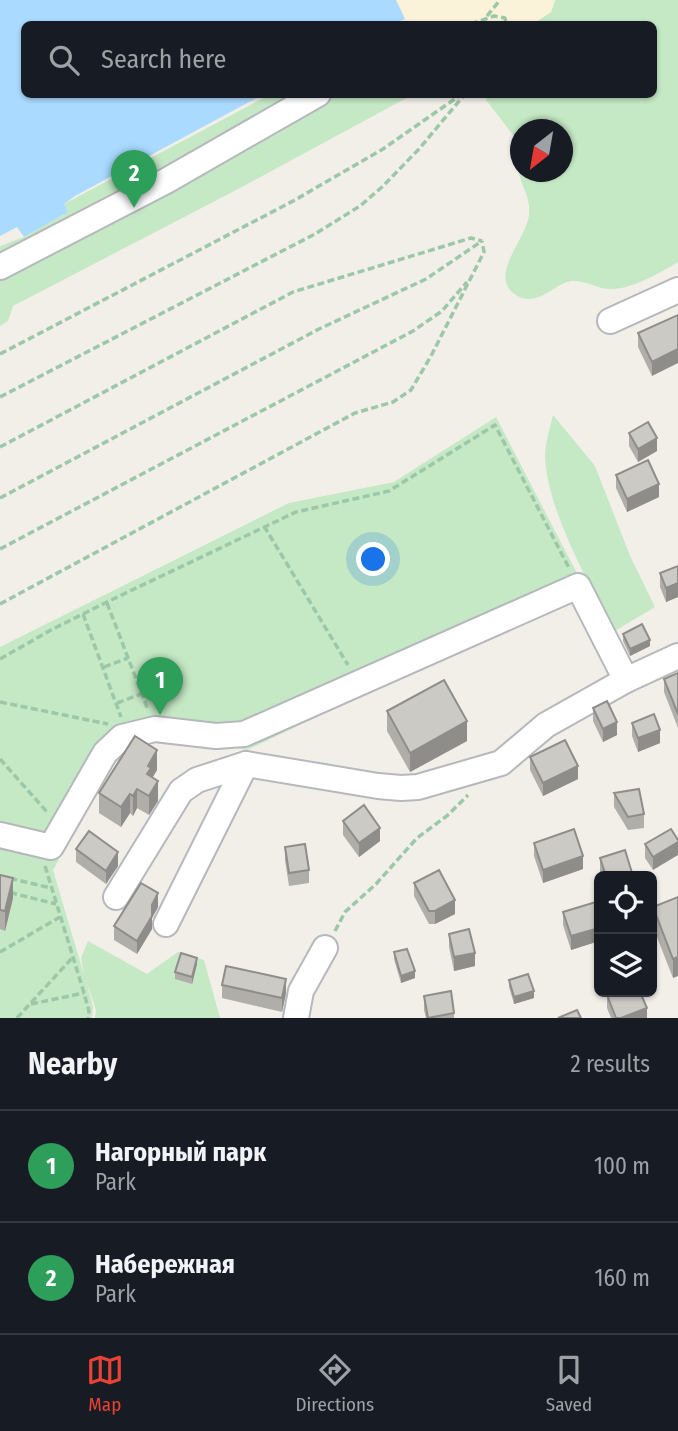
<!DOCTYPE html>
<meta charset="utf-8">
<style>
:root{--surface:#171b24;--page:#20242c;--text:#f1f3f6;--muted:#9ea1a6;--line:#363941;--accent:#ea4335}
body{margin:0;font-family:"Fira Sans Condensed",sans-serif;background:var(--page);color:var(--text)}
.controls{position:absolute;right:21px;bottom:21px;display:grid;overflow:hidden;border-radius:10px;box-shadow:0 2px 5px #0004}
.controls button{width:63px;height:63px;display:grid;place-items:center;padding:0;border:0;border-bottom:2px solid var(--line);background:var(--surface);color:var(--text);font:35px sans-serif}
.compass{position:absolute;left:510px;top:119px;width:63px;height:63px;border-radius:50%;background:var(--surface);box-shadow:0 2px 5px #0004;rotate:211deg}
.you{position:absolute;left:374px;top:560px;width:24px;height:24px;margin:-18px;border:5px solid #fff;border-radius:50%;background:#1a73e8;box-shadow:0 0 0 10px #1a73e833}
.badge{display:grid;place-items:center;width:46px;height:46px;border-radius:50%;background:var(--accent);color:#fff;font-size:23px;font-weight:700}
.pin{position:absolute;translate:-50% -58px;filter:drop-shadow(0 2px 4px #0008)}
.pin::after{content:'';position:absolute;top:37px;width:24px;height:21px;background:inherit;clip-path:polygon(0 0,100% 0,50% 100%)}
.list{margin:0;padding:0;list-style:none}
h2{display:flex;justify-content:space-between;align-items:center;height:91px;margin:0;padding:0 28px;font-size:30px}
h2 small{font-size:23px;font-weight:400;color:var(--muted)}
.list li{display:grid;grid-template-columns:46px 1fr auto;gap:21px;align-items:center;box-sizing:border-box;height:112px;padding:0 28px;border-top:2px solid var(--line)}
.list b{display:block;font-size:26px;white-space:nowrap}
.list p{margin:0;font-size:23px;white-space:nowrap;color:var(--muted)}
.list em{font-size:23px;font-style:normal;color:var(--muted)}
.icon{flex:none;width:38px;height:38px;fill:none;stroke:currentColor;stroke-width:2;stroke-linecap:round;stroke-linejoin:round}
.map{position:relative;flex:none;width:678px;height:1018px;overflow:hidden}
.search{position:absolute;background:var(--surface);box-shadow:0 2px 5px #0004;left:21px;right:21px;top:21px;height:77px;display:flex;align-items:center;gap:18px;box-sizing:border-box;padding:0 24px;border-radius:10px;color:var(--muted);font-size:26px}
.sheet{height:315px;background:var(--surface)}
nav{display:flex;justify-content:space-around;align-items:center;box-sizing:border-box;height:98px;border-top:2px solid var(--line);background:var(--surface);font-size:19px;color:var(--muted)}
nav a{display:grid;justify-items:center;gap:4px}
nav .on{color:var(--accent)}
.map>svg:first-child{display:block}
.green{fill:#c5e8c5}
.sand{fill:#fbf3d9}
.water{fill:#aadaff}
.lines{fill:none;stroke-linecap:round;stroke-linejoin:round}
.minor-casing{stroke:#b5b8bc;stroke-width:28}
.path{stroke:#9cc7a9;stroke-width:3.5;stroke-dasharray:7 3.5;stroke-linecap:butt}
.minor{stroke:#fff;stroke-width:24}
.wall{fill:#afaea9}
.shaded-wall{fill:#8f8d8a}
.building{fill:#cccac5;stroke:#8f8d8a;stroke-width:2}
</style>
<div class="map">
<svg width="678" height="1018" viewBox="0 0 678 1018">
<rect width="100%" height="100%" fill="#f1efe8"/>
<g class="green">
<path d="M555 0H678V262C662 272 628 291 609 289 596 288 585 280 572 281 556 283 546 299 528 299 523 299 517 296 513 293 490 273 526 240 529 215 531 199 523 189 519 174L520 171 562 172V130H520V144L486 100 488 94H654V24H533L551 12Z"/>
<polygon points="269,95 412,95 240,188 13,306 8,321 0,326 0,246 24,237 68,212 64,204"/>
<path d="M553 415 595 466 630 556 655 607 613 632C589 581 548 513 545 457 545 444 550 428 553 415Z"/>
<polygon points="496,417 585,589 247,750 165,735 115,758 53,870 84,975 81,958 88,941 147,974 178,952 204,960 220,1018 95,1018 96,1010 87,983 93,1007 92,1018 0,1018 0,647 289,503 394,482"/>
</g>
<polygon class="sand" points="396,0 555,0 551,12 533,24 408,24"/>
<polygon class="water" points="0,0 396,0 405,19 392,24 24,24 24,94 262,95 75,196 64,204 68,212 24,237 17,227 0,236"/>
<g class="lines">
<g class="minor-casing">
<g id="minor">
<polyline points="0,267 166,181 318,94"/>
<polyline points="610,321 678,290"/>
<polyline points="0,835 51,847 105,753 122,737 155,729 216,736 244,734 578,586 626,680"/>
<polyline points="116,897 181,791 197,780 246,764"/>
<polyline points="166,924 246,764 378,786 401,788 418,787 501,763 546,725 626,680 678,656"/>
<polyline points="296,1018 301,991 325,948"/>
</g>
</g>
<g class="path">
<polyline points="487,16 500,0"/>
<polyline points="471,24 494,16 505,18 506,24"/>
<polyline points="0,354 295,200 383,149 462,94"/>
<polyline points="0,397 315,234 360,206 382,187 419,149 465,94"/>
<polyline points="0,447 293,292 471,238 482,241"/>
<polyline points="0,498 319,329 426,279 482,241"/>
<polyline points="264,526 348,665"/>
<polyline points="0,549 413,331 442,311 467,282"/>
<polyline points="107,603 148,710"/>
<polyline points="0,604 355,413 393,402 411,390 431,356 484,252 482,241"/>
<polyline points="83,614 121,717"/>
<polyline points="0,659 51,630 107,602 296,512 389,491 495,425 569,568"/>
<polyline points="104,667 128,658"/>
<polyline points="0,702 108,724"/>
<polyline points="117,703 141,694"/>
<polyline points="0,759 47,812"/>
<polyline points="45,866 84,993 89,1011 88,1018"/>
<polyline points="0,876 51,888"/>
<polyline points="0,890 56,904"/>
<polyline points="335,931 345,912 376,884 417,838 448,815 468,795"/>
<polyline points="0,952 60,917"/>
<polyline points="31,1004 84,993"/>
<polyline points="17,1018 73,957"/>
</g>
<use href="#minor" class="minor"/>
</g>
<g class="wall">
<polygon points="678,315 652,376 638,347 638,333"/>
<polygon points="629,433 657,451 638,462 629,446"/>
<polygon points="616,475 659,497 627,512 616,488"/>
<polygon points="678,566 678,597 666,602 660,587 660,573"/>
<polygon points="623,634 650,646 630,656 623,641"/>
<polygon points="678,673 678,728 664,692 664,679"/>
<polygon points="593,708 617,735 603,742 593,721"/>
<polygon points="387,711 467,741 410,772 387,731"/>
<polygon points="632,723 660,743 638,752 632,736"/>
<polygon points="530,757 578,779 543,796 530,770"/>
<polygon points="157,770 152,778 158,801 149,815 137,808 133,816 130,813 121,827 99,813 99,793"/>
<polygon points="614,793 644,814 644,828 628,830 614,807"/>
<polygon points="343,821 380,841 359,857 343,835"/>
<polygon points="671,829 653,870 645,858 645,844"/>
<polygon points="534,843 583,869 543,883 534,856"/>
<polygon points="285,847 309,870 309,883 289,886 285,860"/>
<polygon points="76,849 118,866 106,884 76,862"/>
<polygon points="600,858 633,876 602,876 600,872"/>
<polygon points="0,875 13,898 5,931 0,929"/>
<polygon points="414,883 455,914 435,924 429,924 414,896"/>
<polygon points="678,897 673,978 653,927 653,907"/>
<polygon points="599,901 599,941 571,950 563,925 563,912"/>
<polygon points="158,907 152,918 152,929 137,954 114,940 114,926"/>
<polygon points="449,934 475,966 454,971 449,947"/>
<polygon points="394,952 415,978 401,983 394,959"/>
<polygon points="197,964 192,984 175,979 175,972"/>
<polygon points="509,980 534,998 514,1004 509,987"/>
<polygon points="222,985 286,993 282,1012 222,998"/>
<polygon points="607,995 647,1018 611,1018 607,1008"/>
<polygon points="424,996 454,1013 454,1018 426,1018 424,1010"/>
</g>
<g class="shaded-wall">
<polygon points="678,349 678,363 652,376 652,362"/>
<polygon points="657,438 657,451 638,462 638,449"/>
<polygon points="659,484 659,497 627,512 627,499"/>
<polygon points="678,583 678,597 666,602 666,588"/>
<polygon points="650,640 650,646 630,656 630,649"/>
<polygon points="467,721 467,741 410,772 410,753"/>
<polygon points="617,722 617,735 603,742 603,729"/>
<polygon points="660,730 660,743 638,752 638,738"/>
<polygon points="157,750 157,770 151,780 147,794 148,766"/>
<polygon points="578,766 578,779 543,796 543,783"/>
<polygon points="158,781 158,801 149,815 149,796"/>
<polygon points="137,789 137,808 133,816 133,796"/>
<polygon points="130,794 130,813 121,827 121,807"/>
<polygon points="380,828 380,841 359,857 359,843"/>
<polygon points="678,842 678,855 653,870 653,857"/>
<polygon points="118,852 118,866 106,884 106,871"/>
<polygon points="583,856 583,869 543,883 543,870"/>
<polygon points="13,878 13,898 5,931 5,911"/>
<polygon points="158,893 158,907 152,918 152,929 137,954 137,941"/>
<polygon points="455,900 455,914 435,924 435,911"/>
<polygon points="599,928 599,941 571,950 571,936"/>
<polygon points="475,953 475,966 454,971 454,957"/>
<polygon points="678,957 678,976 673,978 673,959"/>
<polygon points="197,958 197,964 192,984 192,977"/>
<polygon points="415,971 415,978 401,983 401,976"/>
<polygon points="286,979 286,993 282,1012 282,998"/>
<polygon points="534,991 534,998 514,1004 514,997"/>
<polygon points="647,1008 647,1018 621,1018"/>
</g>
<g class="building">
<polygon points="678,315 678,349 652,362 638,333"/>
<polygon points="648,422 657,438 638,449 629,433"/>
<polygon points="648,460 659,484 627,499 616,475"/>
<polygon points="678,566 678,583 666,588 660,573"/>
<polygon points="642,624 650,640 630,649 623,634"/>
<polygon points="678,673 678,714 664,679"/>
<polygon points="444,680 467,721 410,753 387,711"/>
<polygon points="607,701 617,722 603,729 593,708"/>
<polygon points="654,714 660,730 638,738 632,723"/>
<polygon points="135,736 157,750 148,766 151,768 147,774 158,781 149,796 137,789 133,796 130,794 121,807 99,793"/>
<polygon points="565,740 578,766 543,783 530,757"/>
<polygon points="639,789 644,814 628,817 614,793"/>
<polygon points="364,805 380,828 359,843 343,821"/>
<polygon points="574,829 583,856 543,870 534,843"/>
<polygon points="671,829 678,840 678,842 653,857 645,844"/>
<polygon points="89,831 118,852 106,871 76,849"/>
<polygon points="305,844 309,870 289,873 285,847"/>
<polygon points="625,850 633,876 606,876 600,858"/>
<polygon points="439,870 455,900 435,911 429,911 414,883"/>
<polygon points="0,875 13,878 5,911 0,910"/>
<polygon points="141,883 158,893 152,905 152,916 137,941 114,926"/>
<polygon points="678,897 678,957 673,959 653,907"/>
<polygon points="599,901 599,928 571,936 563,912"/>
<polygon points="469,929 475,953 454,957 449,934"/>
<polygon points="407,949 415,971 401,976 394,952"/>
<polygon points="181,953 197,958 192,977 175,972"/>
<polygon points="226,966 286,979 282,998 222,985"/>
<polygon points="528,974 534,991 514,997 509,980"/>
<polygon points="451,991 454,1013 428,1018 424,996"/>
<polygon points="614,992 640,992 647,1008 621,1018 616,1018 607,995"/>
<polygon points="577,1010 581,1018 558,1018"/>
</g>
</svg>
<div class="controls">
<button><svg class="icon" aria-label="locate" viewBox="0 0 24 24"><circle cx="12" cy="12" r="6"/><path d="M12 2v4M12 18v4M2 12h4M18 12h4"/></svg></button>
<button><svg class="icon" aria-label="layers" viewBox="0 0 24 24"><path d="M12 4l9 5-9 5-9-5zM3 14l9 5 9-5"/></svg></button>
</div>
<svg class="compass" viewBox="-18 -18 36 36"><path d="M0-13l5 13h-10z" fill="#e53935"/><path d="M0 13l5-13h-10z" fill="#9ea1a6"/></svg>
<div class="you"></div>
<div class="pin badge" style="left:160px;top:715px;background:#2e9e5b">1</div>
<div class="pin badge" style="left:134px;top:208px;background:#2e9e5b">2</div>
<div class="search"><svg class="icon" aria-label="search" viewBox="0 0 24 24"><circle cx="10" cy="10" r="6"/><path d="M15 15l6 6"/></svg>Search here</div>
</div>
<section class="sheet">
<h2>Nearby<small>2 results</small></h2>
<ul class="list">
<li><span class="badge" style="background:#2e9e5b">1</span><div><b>Нагорный парк</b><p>Park</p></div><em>100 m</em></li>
<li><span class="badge" style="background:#2e9e5b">2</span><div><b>Набережная</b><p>Park</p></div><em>160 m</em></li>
</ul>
</section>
<nav>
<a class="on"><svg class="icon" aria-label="map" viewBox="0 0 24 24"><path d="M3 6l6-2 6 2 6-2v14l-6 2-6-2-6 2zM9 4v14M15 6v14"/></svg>Map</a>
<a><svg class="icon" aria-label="directions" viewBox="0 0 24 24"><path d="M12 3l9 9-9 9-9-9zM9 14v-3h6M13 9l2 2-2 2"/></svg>Directions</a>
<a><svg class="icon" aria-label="saved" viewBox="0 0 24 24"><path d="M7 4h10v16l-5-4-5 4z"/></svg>Saved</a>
</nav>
